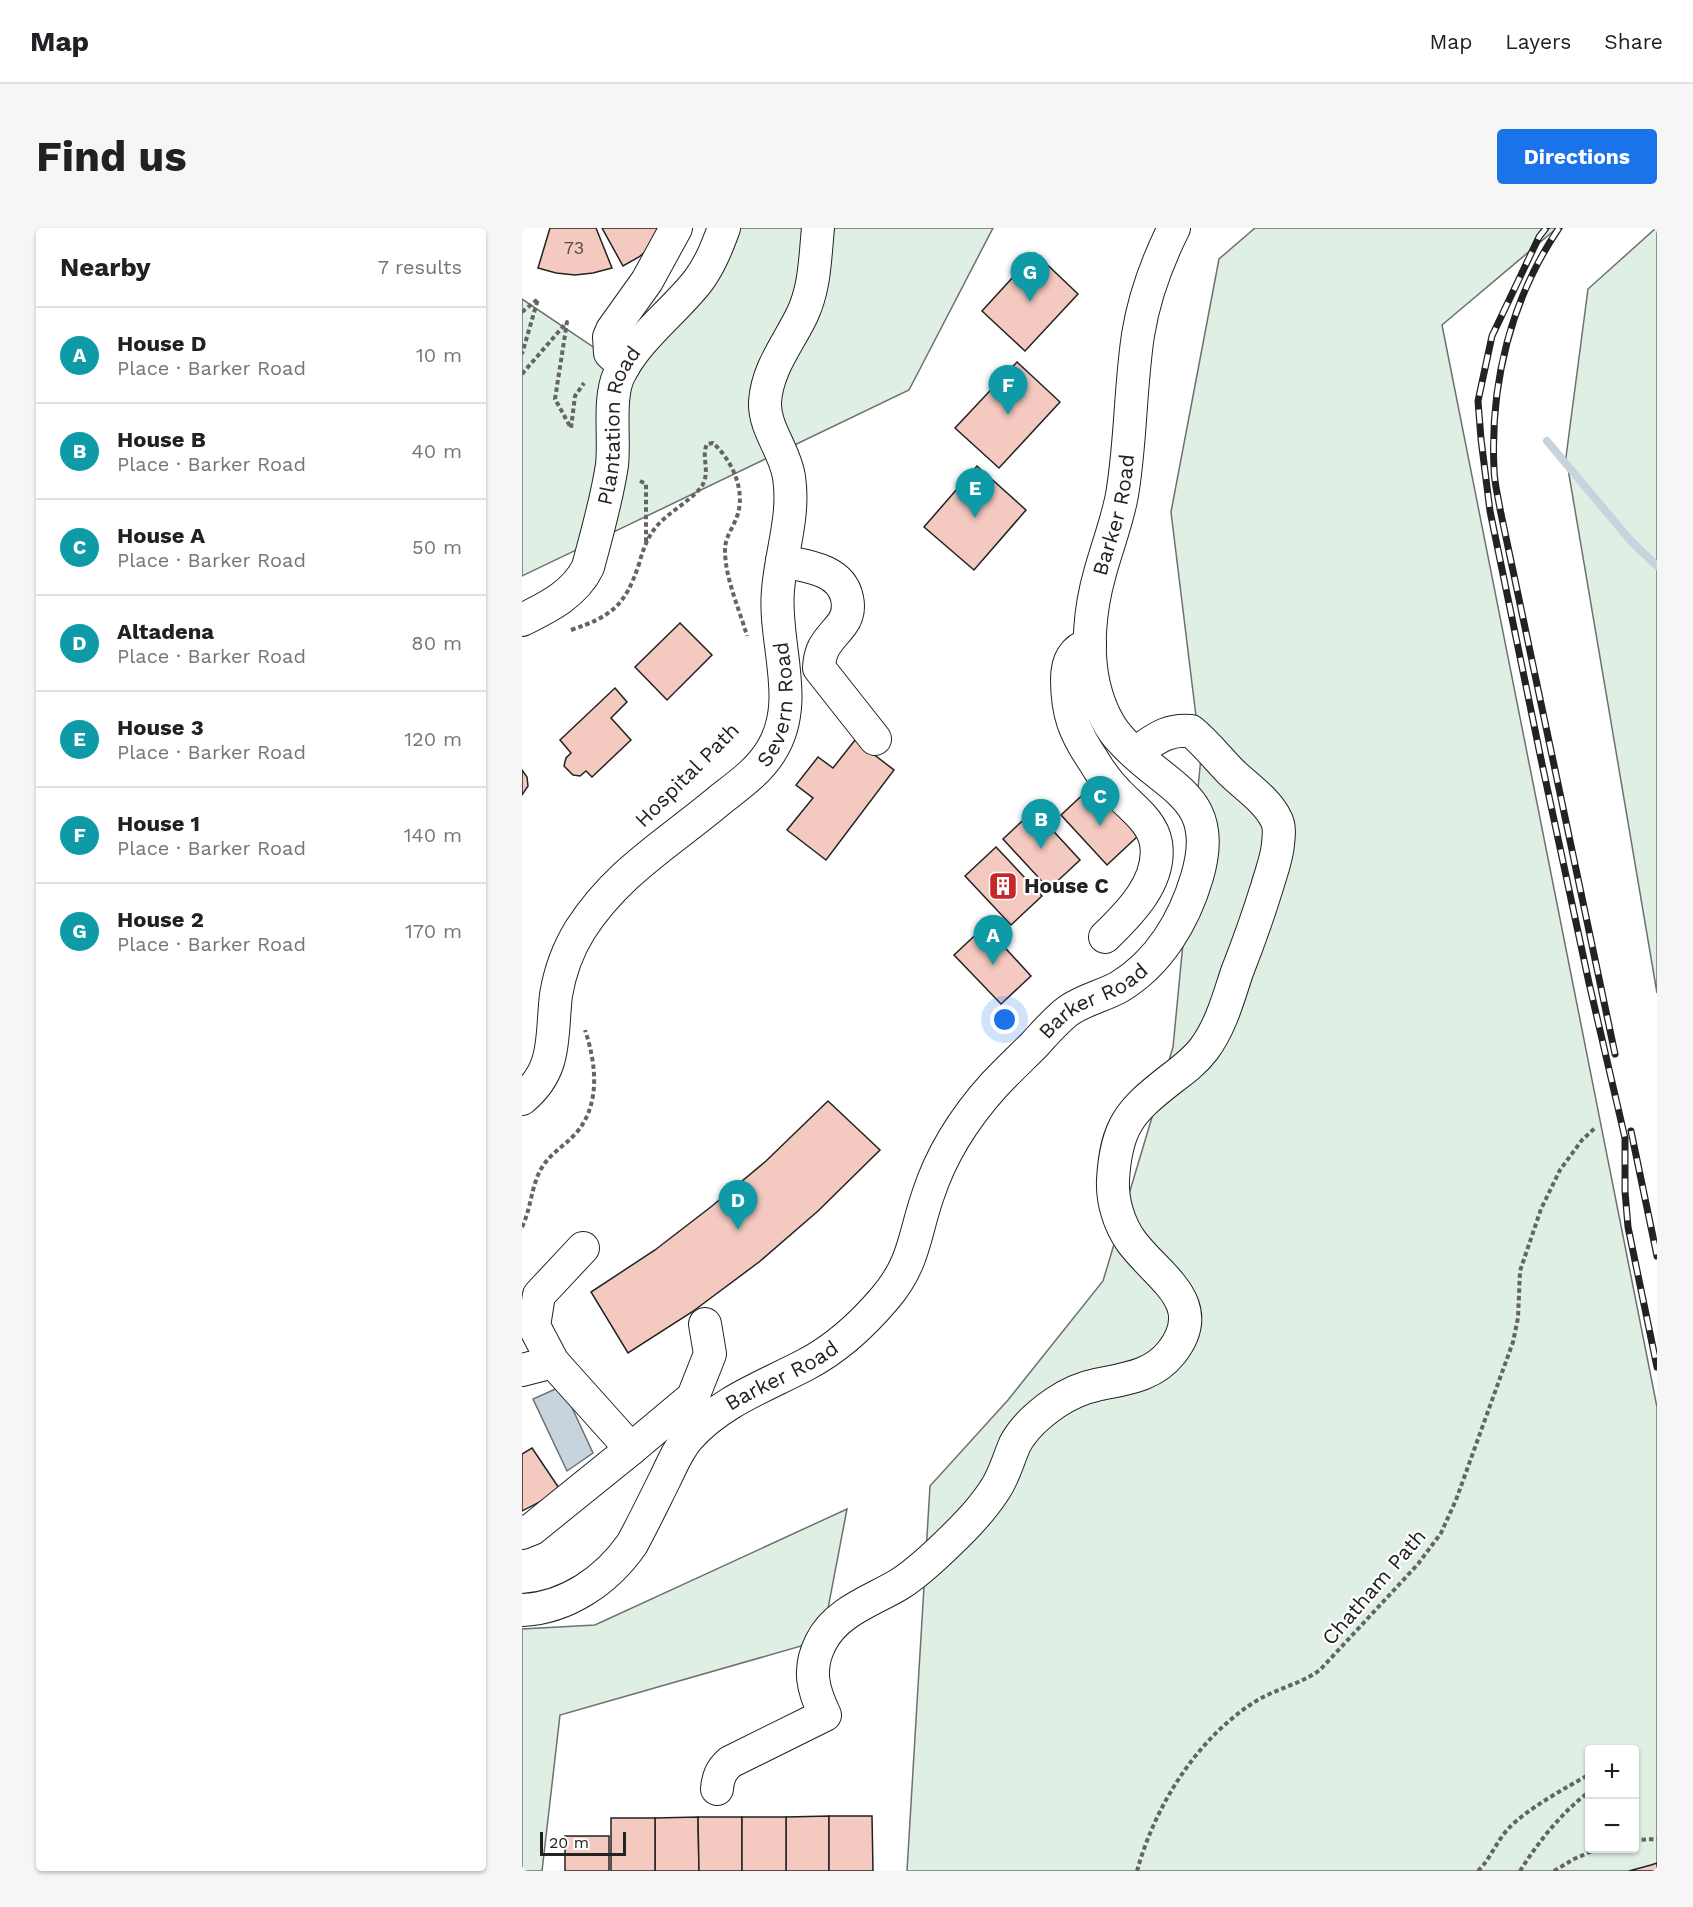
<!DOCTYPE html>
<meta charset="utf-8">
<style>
:root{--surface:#fff;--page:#f6f6f6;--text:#202124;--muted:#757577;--line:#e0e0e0;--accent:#1a73e8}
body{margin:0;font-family:"Work Sans",sans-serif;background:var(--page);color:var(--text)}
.controls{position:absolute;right:18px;bottom:18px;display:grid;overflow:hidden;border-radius:6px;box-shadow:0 2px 4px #0004}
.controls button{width:54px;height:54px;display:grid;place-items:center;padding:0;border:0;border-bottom:2px solid var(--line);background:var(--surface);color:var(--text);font:30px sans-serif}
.scale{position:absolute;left:18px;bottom:15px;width:86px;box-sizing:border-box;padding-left:6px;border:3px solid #222;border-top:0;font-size:16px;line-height:21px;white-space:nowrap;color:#222;-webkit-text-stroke:4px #fff;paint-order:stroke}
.you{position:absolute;left:483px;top:792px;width:21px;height:21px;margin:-15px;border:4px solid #fff;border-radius:50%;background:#1a73e8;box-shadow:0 0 0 9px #1a73e833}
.badge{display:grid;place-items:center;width:39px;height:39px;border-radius:50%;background:var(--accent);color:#fff;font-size:20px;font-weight:700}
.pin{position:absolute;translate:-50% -50px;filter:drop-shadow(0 2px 3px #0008)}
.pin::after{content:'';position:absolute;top:32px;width:21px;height:18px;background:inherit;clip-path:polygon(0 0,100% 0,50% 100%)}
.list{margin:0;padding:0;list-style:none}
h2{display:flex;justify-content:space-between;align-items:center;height:78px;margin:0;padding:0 24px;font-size:26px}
h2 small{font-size:20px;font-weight:400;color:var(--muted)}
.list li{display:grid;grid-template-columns:39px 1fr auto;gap:18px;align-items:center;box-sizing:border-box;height:96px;padding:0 24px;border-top:2px solid var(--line)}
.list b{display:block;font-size:22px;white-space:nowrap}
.list p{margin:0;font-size:20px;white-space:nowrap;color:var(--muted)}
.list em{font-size:20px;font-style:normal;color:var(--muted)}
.map{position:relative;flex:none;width:1135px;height:1643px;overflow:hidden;border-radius:6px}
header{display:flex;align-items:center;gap:36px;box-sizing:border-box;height:84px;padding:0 30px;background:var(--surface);border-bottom:2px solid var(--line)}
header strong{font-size:28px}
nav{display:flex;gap:33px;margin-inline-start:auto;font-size:21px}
.intro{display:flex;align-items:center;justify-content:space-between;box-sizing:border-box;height:144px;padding:0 36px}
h1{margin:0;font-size:42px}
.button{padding:15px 27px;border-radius:6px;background:var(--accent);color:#fff;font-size:21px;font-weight:700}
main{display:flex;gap:36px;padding:0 36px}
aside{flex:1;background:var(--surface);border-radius:6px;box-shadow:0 2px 4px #0004}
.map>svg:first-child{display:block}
.green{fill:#e0efe3;stroke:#6f6f6f;stroke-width:1.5;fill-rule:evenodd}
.water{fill:#c7d3dd;stroke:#6f6f6f;stroke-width:1.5}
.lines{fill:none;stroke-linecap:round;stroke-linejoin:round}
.stream{stroke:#c7d3dd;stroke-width:8}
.building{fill:#f3c9c0;stroke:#222;stroke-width:1.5}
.minor-casing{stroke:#222;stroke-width:34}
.path{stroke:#646464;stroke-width:4;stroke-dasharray:4.5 3;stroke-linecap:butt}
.minor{stroke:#fff;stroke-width:32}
.rail-casing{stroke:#222;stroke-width:7}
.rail{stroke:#fff;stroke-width:4.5;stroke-dasharray:14;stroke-linecap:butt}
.labels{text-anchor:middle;stroke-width:4.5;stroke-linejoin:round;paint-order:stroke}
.number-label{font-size:18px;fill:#564c4a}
.street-label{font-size:21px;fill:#222;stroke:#fff}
.poi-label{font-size:21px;font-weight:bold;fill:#222;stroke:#fff;text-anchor:start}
</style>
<header>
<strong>Map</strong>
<nav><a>Map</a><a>Layers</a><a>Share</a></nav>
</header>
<div class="intro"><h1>Find us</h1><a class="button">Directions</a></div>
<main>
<aside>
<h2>Nearby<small>7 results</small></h2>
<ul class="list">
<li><span class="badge" style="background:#0f9aa8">A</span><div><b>House D</b><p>Place · Barker Road</p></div><em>10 m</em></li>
<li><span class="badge" style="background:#0f9aa8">B</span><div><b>House B</b><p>Place · Barker Road</p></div><em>40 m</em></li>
<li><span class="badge" style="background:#0f9aa8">C</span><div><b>House A</b><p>Place · Barker Road</p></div><em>50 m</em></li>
<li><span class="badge" style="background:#0f9aa8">D</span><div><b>Altadena</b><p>Place · Barker Road</p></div><em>80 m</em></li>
<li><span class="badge" style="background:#0f9aa8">E</span><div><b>House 3</b><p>Place · Barker Road</p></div><em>120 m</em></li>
<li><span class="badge" style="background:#0f9aa8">F</span><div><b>House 1</b><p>Place · Barker Road</p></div><em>140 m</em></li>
<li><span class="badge" style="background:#0f9aa8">G</span><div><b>House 2</b><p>Place · Barker Road</p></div><em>170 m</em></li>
</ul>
</aside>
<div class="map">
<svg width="1135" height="1643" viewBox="0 0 1135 1643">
<rect width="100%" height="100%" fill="#fff"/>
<g class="green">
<polygon points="202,0 471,0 387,162 0,348 0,71 107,143"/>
<path d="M733 0H1035L920 97 1135 1179V1643H385L408 1258 486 1172 581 1053 651 819 679 529 649 284 697 31ZM1068 1522H1112V1620H1068Z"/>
<polygon points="1134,0 1135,0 1135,765 1044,229 1066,61"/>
<polygon points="325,1281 300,1412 38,1487 20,1643 0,1643 0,1401 73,1397"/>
</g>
<polygon class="water" points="40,1158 71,1225 45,1243 11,1171"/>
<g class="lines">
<polyline class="stream" points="1025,213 1108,312 1135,338"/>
</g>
<g class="building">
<polygon points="28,0 74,0 90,40 71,45 53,47 34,45 16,40"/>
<polygon points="80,0 145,0 131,17 117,29 101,38"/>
<polygon points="513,25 556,66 503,123 460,83"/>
<polygon points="495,134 538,174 477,240 433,200"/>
<polygon points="455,238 504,282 452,342 402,299"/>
<polygon points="158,395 190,427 145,472 113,439"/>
<polygon points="93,460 105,474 89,490 109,512 70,549 64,543 58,548 51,547 42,538 44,530 49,525 38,512"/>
<polygon points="333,512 372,542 304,632 265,602 291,570 274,557 296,529 311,540"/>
<polygon points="0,542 5,549 6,558 0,567"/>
<polygon points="570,558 616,608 585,637 539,587"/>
<polygon points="512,582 558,632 527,661 481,611"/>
<polygon points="474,619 520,668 489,697 443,648"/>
<polygon points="463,698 509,748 479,776 432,727"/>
<polygon points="306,873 358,922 296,983 237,1034 170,1084 106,1125 69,1064 133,1022 190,978 244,933"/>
<polygon points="10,1220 39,1263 0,1283 0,1226"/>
<polygon points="307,1588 307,1643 264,1643 264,1589"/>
<polygon points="307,1588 350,1588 351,1643 307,1643"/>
<polygon points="176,1589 177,1643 133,1643 133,1590"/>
<polygon points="176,1589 220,1589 220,1643 177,1643"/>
<rect x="220" y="1589" width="44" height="54"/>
<rect x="89" y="1590" width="44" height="53"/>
<rect x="43" y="1608" width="44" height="35"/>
<polygon points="1135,1635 1135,1643 1107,1643 1129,1637"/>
</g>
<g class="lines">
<g class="minor-casing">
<g id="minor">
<polyline points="102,138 88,125 87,109 90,102 125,53 154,0"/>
<path d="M260 333C284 338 319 341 325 370 327 379 326 388 320 396 308 412 298 417 297 440L353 511"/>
<path id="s1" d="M0 392C26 379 53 366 66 339 75 305 85 271 90 237 93 210 86 170 97 147 116 109 151 85 176 53 188 37 195 19 202 0"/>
<path d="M568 416C551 421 545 434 545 451 545 485 552 504 571 532 578 544 586 555 596 565 610 580 630 593 634 615 640 653 608 685 583 709"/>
<path id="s2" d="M0 871C36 841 29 809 34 767 38 743 45 723 58 702 96 643 147 615 199 571 217 557 237 543 249 523 280 474 251 415 256 362 259 324 273 288 267 249 263 222 242 201 243 174 245 141 266 116 280 87 293 60 293 30 296 0"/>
<polyline points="61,1020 17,1067 12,1098 31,1134 109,1221"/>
<polyline points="0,1142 31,1134"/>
<polyline points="0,1305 10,1301 109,1221 171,1169 188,1126 183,1096"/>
<path id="s3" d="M0 1382C45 1380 85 1352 110 1316 122 1294 132 1273 143 1251 150 1237 156 1221 167 1209 198 1174 243 1158 283 1137 314 1121 341 1096 363 1070 393 1035 392 1007 406 967 419 927 444 888 472 857 485 843 499 830 512 817 523 805 534 792 546 783 561 772 581 768 597 759 637 735 662 693 675 649 699 568 645 562 601 514 585 498 577 478 572 457 564 421 568 380 578 345 585 319 595 294 600 267 609 214 608 160 616 107 622 69 635 34 652 0"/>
<path d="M195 1561C196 1549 199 1542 208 1534L303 1487C291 1462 285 1441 299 1414 314 1384 349 1373 376 1357 390 1349 403 1337 416 1325 436 1306 457 1286 472 1263 482 1249 486 1232 493 1216 502 1199 517 1186 533 1175 545 1167 559 1160 574 1157 601 1151 630 1149 649 1125 689 1075 635 1049 609 1013 597 996 590 973 591 952 594 898 608 883 649 851 661 842 673 833 682 821 699 798 706 771 715 744 726 716 736 688 745 659 749 645 755 630 756 616 757 607 758 598 754 591 745 572 723 558 709 544 696 531 684 515 669 503 643 501 633 512 613 525"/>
</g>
</g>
<g class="path">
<polyline points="0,84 16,71 0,126"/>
<polyline points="0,146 45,94 33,171 49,200 53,168 62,155"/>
<polyline points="118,253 124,256 124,314"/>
<path d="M49 402C90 388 103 378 117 336 121 322 125 310 134 299 146 284 175 269 181 256 188 242 179 228 185 216L191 215C211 233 225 265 214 291 210 301 203 310 203 322 203 350 217 380 225 408"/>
<path d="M0 999C9 981 9 959 19 941 28 925 43 918 55 904 79 875 74 835 63 802"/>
<polyline points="1112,1612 1135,1611"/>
<path d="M615 1643C633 1578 674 1512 731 1475 752 1461 777 1457 798 1442L896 1336 919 1305 934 1272 991 1114 996 1090 998 1043 1019 981 1038 942 1060 912 1073 900"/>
<path d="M956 1643C969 1630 974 1614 986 1601 1003 1582 1045 1559 1068 1546"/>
<path d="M998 1643C1017 1613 1039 1585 1068 1563"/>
<polyline points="1032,1643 1052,1631 1077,1620"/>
</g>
<use href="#minor" class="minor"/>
<g class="rail-casing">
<g id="rail">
<polyline points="1024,0 1017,9 970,108 956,173 959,211 968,283 1019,531 1067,755 1103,910 1103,963 1106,999 1135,1139"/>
<path d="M1037 0C989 71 968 155 972 240 972 254 976 268 978 281L1093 826"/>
<polyline points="1109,903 1135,1028"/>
</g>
</g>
<use href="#rail" class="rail"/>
</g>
<defs>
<g id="building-square" transform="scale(1.5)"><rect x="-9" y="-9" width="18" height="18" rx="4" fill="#c62828" stroke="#fff"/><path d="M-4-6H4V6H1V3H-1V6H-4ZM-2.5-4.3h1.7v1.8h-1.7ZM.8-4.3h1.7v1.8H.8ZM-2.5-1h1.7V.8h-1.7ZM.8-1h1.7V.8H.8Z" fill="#fff"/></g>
</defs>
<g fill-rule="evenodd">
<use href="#building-square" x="481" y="658"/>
</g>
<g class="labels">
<g class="number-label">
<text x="52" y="26">73</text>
</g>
<g class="street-label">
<text dy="7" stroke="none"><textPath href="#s1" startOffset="232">Plantation Road</textPath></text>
<text dy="7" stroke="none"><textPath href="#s3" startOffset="1444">Barker Road</textPath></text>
<text dy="7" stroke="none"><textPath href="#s2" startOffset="494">Severn Road</textPath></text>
<text transform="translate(165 547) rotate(-45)" y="7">Hospital Path</text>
<text dy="7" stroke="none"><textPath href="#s3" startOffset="870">Barker Road</textPath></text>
<text dy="7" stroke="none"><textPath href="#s3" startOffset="366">Barker Road</textPath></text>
<text transform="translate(852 1359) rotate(-49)" y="7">Chatham Path</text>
</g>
<g class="poi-label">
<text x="502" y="665">House C</text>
</g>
</g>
</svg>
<div class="controls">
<button>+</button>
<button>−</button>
</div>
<div class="scale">20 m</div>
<div class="you"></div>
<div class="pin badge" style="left:471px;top:737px;background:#0f9aa8">A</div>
<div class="pin badge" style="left:519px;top:621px;background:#0f9aa8">B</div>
<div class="pin badge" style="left:578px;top:598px;background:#0f9aa8">C</div>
<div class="pin badge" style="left:216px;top:1002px;background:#0f9aa8">D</div>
<div class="pin badge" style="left:453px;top:290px;background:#0f9aa8">E</div>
<div class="pin badge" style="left:486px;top:187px;background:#0f9aa8">F</div>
<div class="pin badge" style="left:508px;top:74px;background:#0f9aa8">G</div>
</div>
</main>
